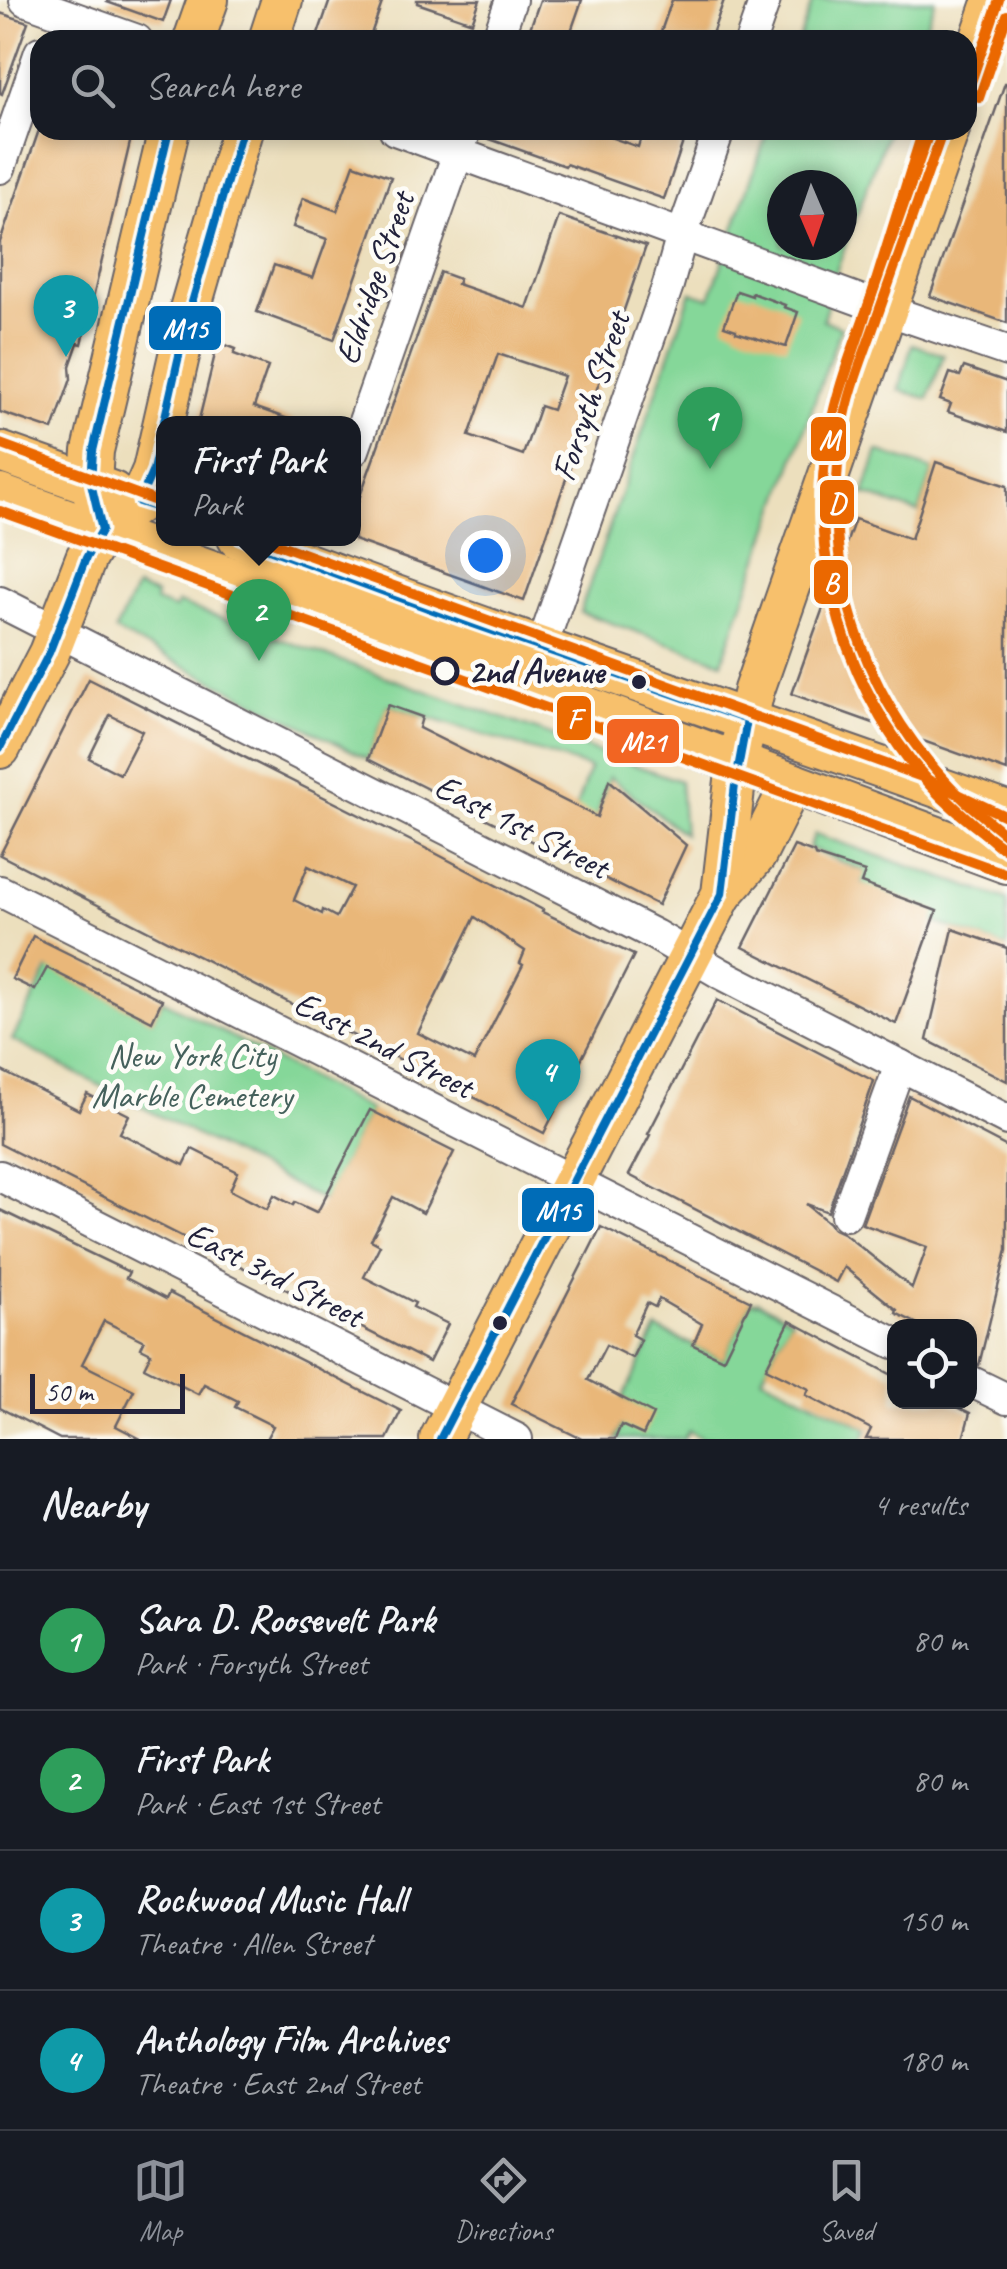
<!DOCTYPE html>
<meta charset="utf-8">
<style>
:root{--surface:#171b24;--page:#20242c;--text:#f1f3f6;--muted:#9ea1a6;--line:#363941;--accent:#8c9099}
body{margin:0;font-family:Caveat,sans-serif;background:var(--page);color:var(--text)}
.controls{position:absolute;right:30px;bottom:30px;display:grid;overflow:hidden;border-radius:20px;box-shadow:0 5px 15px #0003}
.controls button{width:90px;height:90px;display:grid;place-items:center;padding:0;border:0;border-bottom:2px solid var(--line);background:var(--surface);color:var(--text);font:50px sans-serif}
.compass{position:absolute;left:767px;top:170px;width:90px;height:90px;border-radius:50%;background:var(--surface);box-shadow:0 5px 15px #0003;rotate:178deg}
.scale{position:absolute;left:30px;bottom:25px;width:155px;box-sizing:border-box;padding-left:10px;border:5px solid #22223b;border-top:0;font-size:28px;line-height:35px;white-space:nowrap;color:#22223b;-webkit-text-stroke:8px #fdfcf7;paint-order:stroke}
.you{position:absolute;left:485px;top:555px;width:35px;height:35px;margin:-25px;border:8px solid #fff;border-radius:50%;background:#1a73e8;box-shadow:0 0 0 15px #1a73e833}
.badge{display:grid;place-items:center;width:65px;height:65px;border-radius:50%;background:var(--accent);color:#fff;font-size:32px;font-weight:700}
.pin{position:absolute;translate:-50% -82px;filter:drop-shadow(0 2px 5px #0008)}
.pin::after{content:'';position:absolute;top:52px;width:35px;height:30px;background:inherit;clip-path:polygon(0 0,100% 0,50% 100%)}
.popup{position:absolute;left:156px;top:416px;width:205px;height:130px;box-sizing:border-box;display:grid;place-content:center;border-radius:20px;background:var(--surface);filter:drop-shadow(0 2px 8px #0005);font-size:32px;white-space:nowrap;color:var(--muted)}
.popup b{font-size:38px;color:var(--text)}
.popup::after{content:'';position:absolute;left:50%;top:100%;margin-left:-20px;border:20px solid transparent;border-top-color:var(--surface)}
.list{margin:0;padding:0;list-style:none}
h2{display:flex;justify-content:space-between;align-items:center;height:130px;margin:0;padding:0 40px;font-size:42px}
h2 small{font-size:32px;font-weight:400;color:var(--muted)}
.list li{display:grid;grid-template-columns:65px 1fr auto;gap:30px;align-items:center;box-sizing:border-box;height:140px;padding:0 40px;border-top:2px solid var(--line)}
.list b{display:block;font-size:38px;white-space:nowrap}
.list p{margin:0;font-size:32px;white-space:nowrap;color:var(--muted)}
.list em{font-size:32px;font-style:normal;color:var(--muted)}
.icon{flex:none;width:55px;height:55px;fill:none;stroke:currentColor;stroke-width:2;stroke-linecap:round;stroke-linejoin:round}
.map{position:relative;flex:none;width:1007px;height:1439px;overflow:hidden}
.search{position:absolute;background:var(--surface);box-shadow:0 5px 15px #0003;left:30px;right:30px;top:30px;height:110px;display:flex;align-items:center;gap:25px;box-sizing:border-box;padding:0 35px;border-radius:30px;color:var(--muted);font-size:38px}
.sheet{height:690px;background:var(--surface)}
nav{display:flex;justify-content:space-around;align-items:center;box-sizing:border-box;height:140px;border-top:2px solid var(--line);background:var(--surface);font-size:28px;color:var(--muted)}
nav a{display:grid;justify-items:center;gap:5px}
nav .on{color:var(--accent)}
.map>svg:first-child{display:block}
.green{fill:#85d799;stroke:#547c6a;stroke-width:2.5;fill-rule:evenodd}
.building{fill:#e9b779;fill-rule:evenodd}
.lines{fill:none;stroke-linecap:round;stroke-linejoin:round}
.minor-casing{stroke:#696468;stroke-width:34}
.major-casing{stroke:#696468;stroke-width:44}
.minor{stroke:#fff;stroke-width:30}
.major{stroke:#f7c06c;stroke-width:40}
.bus-1-casing{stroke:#fdfcf7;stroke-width:15}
.bus-2-casing{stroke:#fdfcf7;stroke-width:15}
.bus-1{stroke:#006cb7;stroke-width:8}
.bus-2{stroke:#f26522;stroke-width:8}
.metro-1-casing{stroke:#fdfcf7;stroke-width:18}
.metro-2-casing{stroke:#fdfcf7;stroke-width:18}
.metro-3-casing{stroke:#fdfcf7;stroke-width:18}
.metro-4-casing{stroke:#fdfcf7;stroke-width:18}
.metro-1{stroke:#eb6800;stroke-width:10}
.metro-2{stroke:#eb6800;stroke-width:10}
.metro-3{stroke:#eb6800;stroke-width:10}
.metro-4{stroke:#eb6800;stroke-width:10}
.stop-dot{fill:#fdfcf7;stroke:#22223b;stroke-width:5}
.bus-dot{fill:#22223b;stroke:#fdfcf7;stroke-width:4}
.labels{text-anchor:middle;stroke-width:9;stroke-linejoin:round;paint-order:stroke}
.street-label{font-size:35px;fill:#22223b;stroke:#fdfcf7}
.stop-label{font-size:35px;font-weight:bold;fill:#22223b;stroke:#fdfcf7;text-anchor:start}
.park-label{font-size:35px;fill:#45615c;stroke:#fdfcf7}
.line-badge{stroke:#fdfcf7;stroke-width:4}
.badge-label{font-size:28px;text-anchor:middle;font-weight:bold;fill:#fff}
</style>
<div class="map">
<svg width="1007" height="1439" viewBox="0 0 1007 1439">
<rect width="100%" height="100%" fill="#fdfcf7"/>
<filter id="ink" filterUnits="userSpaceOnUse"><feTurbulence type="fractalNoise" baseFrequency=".01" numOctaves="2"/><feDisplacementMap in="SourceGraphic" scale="20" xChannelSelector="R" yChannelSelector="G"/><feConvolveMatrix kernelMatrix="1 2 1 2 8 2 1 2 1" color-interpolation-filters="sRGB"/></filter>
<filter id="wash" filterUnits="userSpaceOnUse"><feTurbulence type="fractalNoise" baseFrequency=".0048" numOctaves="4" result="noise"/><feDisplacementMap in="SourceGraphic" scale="40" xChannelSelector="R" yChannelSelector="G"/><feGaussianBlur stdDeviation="2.25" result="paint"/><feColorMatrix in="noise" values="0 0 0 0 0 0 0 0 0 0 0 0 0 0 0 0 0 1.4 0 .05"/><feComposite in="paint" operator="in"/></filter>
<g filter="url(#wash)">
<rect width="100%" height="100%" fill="#ecdfbd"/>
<g class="green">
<polygon points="813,0 935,0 921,40 799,40"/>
<path d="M768 130H888L838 266 823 320 841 327 722 662 580 612 691 292 710 298ZM782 185H842V245H782Z"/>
<polygon points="912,344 944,355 928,399 899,390"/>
<polygon points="878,451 933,470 919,513 864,494"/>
<polygon points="136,588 156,595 155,602 175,609 178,603 680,781 684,834 609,777 581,866 559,855 590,768 388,705 368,759 115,631"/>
<polygon points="815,834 1007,900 1007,948 932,921 861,883 864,871 809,848"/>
<polygon points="49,968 152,1020 162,1000 370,1110 324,1201 12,1040"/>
<polygon points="751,1301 756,1303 757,1301 791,1319 762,1377 868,1428 863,1439 704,1439 689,1431 684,1439 615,1439 632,1404 623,1398 657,1329 723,1359"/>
</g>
<g id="blocks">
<g class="building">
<polygon points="108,0 171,0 163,22 107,2"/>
<polygon points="330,0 383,0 369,40 316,40"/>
<polygon points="417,0 480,0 472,22 417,3"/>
<polygon points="540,0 582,0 568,40 526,40"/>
<polygon points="672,0 724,0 710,40 658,40"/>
<polygon points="0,13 28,22 2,94 0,93"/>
<polygon points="1005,83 1007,83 1007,323 930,296"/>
<polygon points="39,130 133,130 82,344 78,343 70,366 71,379 53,430 0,412 0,242"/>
<polygon points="484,130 590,130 638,147 643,130 687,130 664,199 566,164 565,166 484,137"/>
<polygon points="354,164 391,177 334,340 257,312 274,265 313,278 327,239 293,227 303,198 337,211"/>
<path d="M559 216 646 246 524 601 354 540V513L440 272 459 279 457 284 527 308ZM498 354 564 376 552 410 540 406 523 455 469 436Z"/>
<polygon points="737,291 752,296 752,293 785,305 784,307 798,312 786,347 736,332 736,330 724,326"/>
<polygon points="218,342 236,349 234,354 268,367 254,407 294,421 293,424 198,424"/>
<polygon points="964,367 1007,382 1007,432 948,412 951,404 940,400 950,373 960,376"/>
<polygon points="936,462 1007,486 1007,771 792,694 855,519 911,539"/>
<path d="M89 679 435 853 543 910 542 912 634 955 544 1133 0 855ZM110 715 142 731 120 774 89 758ZM308 866 352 887 336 917 323 910 322 914 294 900ZM475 917 525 951 520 963 523 965 474 1061 418 1033Z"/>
<polygon points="388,705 422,717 419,728 597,817 609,780 686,845 658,905 368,759"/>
<polygon points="794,846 814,853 815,856 865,872 861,883 937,911 896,1024 743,947"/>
<polygon points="953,929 1007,948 1007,1081 927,1040"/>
<polygon points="33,936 162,1000 152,1021 47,968 35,990 12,979"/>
<polygon points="717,1000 874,1081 828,1212 806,1204 829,1223 832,1228 843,1233 912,1288 927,1247 862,1224 909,1096 1007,1147 1007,1250 979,1365 970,1362 970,1326 922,1326 896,1313 897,1310 844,1267 836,1282 629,1175 650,1135 648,1134"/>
<polygon points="0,1070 79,1110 87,1094 129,1115 120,1133 184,1165 192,1149 238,1172 230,1190 267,1209 274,1195 293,1205 295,1202 316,1212 318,1211 370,1110 454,1152 423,1213 393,1197 371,1240 380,1245 364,1277 415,1303 413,1307 448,1324 429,1362 0,1144"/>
<polygon points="0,1210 129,1272 126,1278 166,1299 169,1293 401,1411 387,1439 266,1439 273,1426 235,1407 238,1401 204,1384 198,1394 144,1367 151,1353 141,1348 144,1341 104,1321 82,1364 134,1390 116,1426 141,1439 60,1439 0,1408"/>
<polygon points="601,1227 751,1301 723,1359 693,1345 702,1324 659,1299 655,1307 647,1303 632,1335 641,1340 632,1358 606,1345 588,1380 653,1414 643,1435 621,1425 615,1439 582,1439 511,1404"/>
<polygon points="790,1321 894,1376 894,1402 947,1402 970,1413 963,1439 866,1439 871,1429 806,1395 809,1389 766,1368"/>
</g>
</g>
</g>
<g filter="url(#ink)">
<use href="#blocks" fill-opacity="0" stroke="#696468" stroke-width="2.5"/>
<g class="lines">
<g class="minor-casing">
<g id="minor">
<polyline points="25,0 137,40"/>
<polyline points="497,40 511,0"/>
<polyline points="751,40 765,0"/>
<polyline points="395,130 887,310 1007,351"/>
<polyline points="0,168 40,52"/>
<polyline points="354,450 466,130"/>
<polyline points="0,602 655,935 720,973 1007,1120"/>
<polyline points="535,666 668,285 682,235 719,130"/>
<polyline points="0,891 894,1343"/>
<polyline points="0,1176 517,1439"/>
<polyline points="846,1215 900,1065"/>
<polyline points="970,1381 1007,1399"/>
</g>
</g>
<g class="major-casing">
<g id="major">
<polyline points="194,40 208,0"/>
<polyline points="269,40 282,0"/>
<polyline points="967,79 994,0"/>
<polyline points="0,452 113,492"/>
<polyline points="0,495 422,646 1007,863"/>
<polyline points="102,530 139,502 153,470 188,316 242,130"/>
<path d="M238 538C493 634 751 720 1007 812"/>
<polyline points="0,748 49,653 86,558 102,530 91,483 93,451 169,130"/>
<polyline points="722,894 756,855 792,783"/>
<polyline points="440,1439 722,894 737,763 754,690 949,130"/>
</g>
</g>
<use href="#minor" class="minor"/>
<use href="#major" class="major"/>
<g class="bus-1-casing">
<g id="bus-1">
<polyline points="164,510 139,502 153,470 188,316 242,130"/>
<polyline points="239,538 433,610 747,720 735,785 722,894 440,1439"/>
<polyline points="0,748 49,653 86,558 102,530 91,483 93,451 169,130"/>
</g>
</g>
<g class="bus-2-casing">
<polyline id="bus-2" points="0,508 418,658 1003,875"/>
</g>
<use href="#bus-1" class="bus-1"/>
<use href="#bus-2" class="bus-2"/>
<g class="metro-1-casing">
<g id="metro-1">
<polyline points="967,94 999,0"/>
<path d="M943 130C921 192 899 255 877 317 865 353 849 389 843 427 819 567 859 696 960 796 975 811 992 823 1007 836"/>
</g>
</g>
<g class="metro-2-casing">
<g id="metro-2">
<polyline points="0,444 164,504"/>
<polyline points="0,511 1007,874"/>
<polyline points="261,538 922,777 1007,817"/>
</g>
</g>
<g class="metro-3-casing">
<g id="metro-3">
<polyline points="979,98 1007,15"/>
<path d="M930 130C909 190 888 249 867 309 854 345 840 381 832 418 805 537 837 665 912 761 937 793 968 819 999 846"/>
</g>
</g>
<g class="metro-4-casing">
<path id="metro-4" d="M923 130C903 195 882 260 862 326 852 357 840 388 832 420 800 550 847 704 942 798 962 817 984 834 1007 850"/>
</g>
<use href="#metro-1" class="metro-1"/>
<use href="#metro-2" class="metro-2"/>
<use href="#metro-3" class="metro-3"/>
<use href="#metro-4" class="metro-4"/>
</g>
</g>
<circle class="stop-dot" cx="445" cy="671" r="12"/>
<g class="bus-dot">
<circle cx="639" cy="682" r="9"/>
<circle cx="500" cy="1323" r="9"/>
</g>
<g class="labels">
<g class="street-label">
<text transform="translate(374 278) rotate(-71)" y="12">Eldridge Street</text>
<text transform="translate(590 396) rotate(-71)" y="12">Forsyth Street</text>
<text transform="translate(522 826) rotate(27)" y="12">East 1st Street</text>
<text transform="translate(384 1044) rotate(27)" y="12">East 2nd Street</text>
<text transform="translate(275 1274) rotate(27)" y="12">East 3rd Street</text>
</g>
<g class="stop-label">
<text x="468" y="683">2nd Avenue</text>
</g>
<g class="park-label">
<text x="192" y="1067">New York City<tspan x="192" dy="40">Marble Cemetery</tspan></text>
</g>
</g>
<g class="line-badge">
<rect x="147" y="304" width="76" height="48" rx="10" fill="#006cb7"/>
<rect x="809" y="415" width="39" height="48" rx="10" fill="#eb6800"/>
<rect x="818" y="478" width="38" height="48" rx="10" fill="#eb6800"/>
<rect x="812" y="558" width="38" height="48" rx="10" fill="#eb6800"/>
<rect x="555" y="694" width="38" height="48" rx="10" fill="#eb6800"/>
<rect x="605" y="717" width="76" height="48" rx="10" fill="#f26522"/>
<rect x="520" y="1186" width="76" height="48" rx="10" fill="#006cb7"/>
</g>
<g class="badge-label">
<text x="185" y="338">M15</text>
<text x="829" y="449">M</text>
<text x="837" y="512">D</text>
<text x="831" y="592">B</text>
<text x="574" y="728">F</text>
<text x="643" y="751">M21</text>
<text x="558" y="1220">M15</text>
</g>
</svg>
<div class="controls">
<button><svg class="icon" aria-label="locate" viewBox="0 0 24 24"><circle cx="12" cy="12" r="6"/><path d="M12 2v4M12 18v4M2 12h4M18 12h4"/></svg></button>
</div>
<svg class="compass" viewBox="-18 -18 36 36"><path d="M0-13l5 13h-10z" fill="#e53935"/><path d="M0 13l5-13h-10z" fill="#9ea1a6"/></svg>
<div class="scale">50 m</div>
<div class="you"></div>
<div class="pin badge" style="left:710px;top:469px;background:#2e9e5b">1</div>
<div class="pin badge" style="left:259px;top:661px;background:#2e9e5b">2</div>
<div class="popup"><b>First Park</b>Park</div>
<div class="pin badge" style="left:66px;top:357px;background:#0f9aa8">3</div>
<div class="pin badge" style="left:548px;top:1121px;background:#0f9aa8">4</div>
<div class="search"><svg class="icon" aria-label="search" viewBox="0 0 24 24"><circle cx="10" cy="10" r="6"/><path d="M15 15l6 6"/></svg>Search here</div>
</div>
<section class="sheet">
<h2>Nearby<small>4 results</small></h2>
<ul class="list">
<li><span class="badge" style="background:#2e9e5b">1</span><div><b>Sara D. Roosevelt Park</b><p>Park · Forsyth Street</p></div><em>80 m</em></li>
<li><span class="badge" style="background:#2e9e5b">2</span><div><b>First Park</b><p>Park · East 1st Street</p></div><em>80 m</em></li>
<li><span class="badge" style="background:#0f9aa8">3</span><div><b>Rockwood Music Hall</b><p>Theatre · Allen Street</p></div><em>150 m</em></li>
<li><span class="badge" style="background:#0f9aa8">4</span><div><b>Anthology Film Archives</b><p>Theatre · East 2nd Street</p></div><em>180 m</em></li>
</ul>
</section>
<nav>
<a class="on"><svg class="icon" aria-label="map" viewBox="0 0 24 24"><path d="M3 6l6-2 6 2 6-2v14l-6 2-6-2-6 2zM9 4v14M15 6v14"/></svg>Map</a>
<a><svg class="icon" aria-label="directions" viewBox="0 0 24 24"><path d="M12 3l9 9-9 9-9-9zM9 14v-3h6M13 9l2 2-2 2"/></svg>Directions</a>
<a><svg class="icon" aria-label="saved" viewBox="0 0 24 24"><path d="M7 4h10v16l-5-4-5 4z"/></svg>Saved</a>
</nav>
